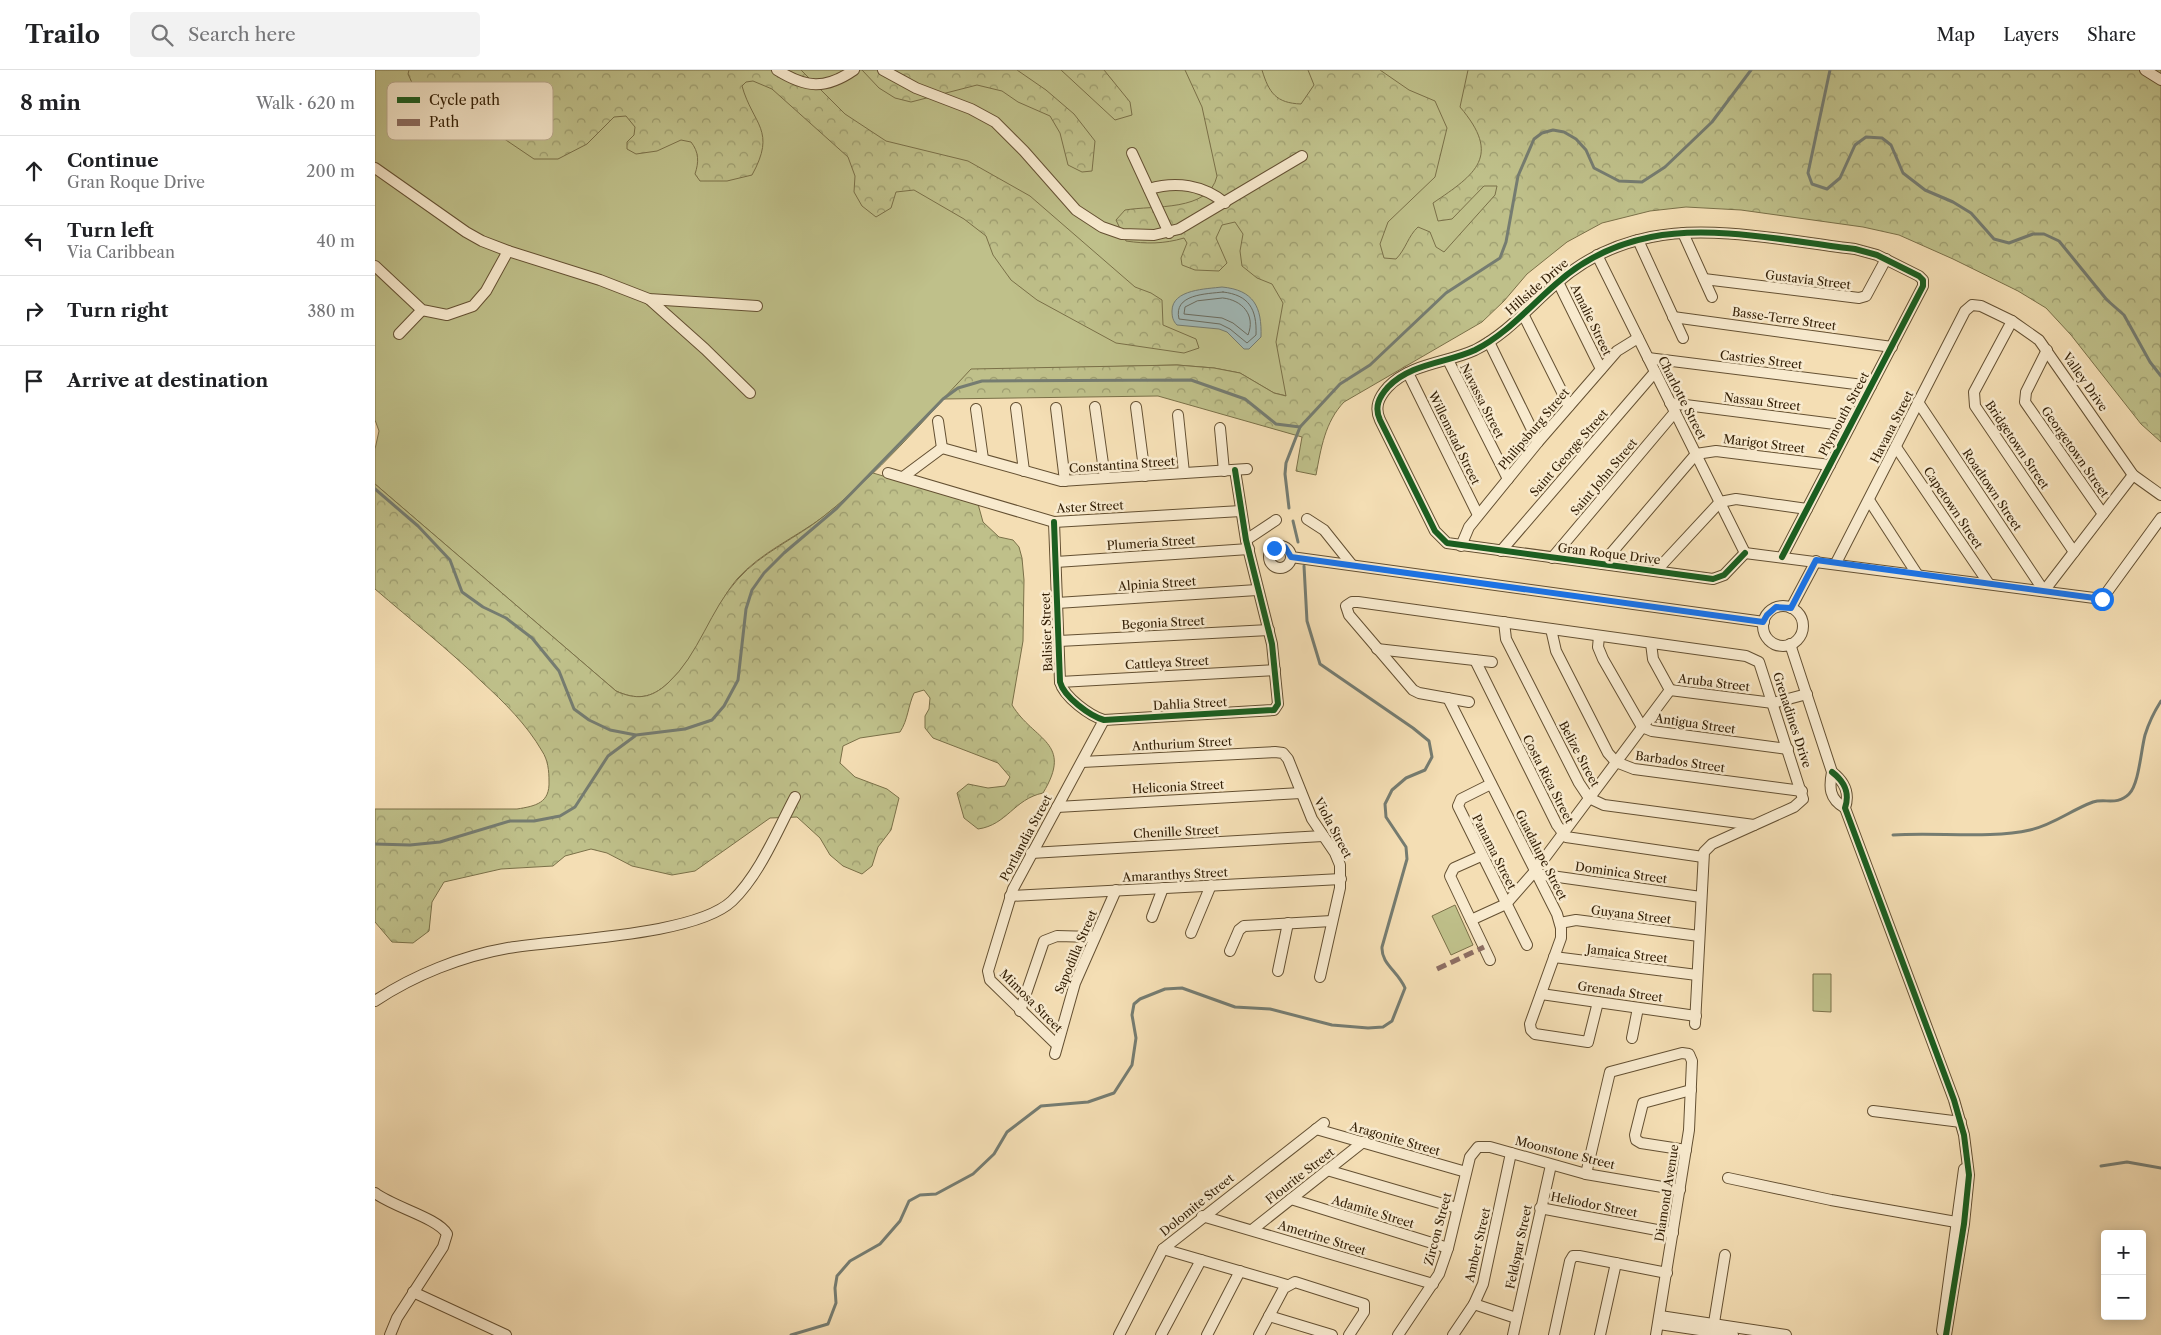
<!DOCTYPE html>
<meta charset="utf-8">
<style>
:root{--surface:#fff;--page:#f2f2f2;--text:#202124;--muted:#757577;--line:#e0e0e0}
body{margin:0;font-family:"Libre Caslon Text",serif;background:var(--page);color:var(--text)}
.controls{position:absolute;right:15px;bottom:15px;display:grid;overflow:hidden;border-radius:5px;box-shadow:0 2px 12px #0003}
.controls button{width:45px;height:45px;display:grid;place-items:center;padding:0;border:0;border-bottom:1px solid var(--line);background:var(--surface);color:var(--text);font:25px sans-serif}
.stop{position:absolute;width:15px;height:15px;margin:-11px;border:4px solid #1a73e8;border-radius:50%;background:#fff}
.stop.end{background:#1a73e8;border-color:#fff;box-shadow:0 1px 5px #0008}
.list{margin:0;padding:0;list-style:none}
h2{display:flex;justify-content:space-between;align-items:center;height:65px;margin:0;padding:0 20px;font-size:21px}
h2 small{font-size:16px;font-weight:400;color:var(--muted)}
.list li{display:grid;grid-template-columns:32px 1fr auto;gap:15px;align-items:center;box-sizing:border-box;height:70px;padding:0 20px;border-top:1px solid var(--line)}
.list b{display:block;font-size:19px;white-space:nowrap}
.list p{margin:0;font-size:16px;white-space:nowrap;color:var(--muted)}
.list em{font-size:16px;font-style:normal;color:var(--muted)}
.icon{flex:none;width:28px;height:28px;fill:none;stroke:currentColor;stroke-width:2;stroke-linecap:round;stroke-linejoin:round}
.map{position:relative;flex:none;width:1786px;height:1265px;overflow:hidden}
header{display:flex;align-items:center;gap:30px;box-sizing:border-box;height:70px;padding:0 25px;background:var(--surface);border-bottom:1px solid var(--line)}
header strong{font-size:24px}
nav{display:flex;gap:28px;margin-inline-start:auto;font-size:18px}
.search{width:350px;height:45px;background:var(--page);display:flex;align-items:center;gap:12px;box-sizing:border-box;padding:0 18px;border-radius:5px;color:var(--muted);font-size:19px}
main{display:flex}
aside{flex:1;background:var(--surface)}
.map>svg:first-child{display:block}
.grass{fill:#bfc08a;stroke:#7a7048}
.forest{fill:url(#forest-crowns);stroke:#7a7048}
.water{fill:#a1b9b8;stroke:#757c71}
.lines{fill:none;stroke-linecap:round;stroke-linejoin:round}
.shore{stroke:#6a6c60;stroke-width:1}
.stream{stroke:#757c71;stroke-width:3}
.street-casing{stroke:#645032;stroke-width:12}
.street{stroke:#f8eace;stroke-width:10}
.quiet{stroke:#8d6e63;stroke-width:5;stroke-dasharray:10 5;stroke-linecap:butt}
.cycleway-casing{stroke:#f8eace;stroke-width:9}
.cycleway{stroke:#1b5e20;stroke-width:6}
.route{stroke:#1a73e8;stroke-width:6}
.labels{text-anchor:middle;stroke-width:5;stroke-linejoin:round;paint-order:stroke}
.street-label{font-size:12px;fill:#342007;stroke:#f8eace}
.key{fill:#f8eace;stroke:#bdad92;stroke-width:1}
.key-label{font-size:14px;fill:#342007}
</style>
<header>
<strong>Trailo</strong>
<div class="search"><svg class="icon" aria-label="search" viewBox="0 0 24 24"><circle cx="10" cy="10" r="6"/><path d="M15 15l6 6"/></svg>Search here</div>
<nav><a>Map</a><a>Layers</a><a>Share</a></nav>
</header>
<main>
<aside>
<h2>8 min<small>Walk · 620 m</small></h2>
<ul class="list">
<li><svg class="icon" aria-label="ahead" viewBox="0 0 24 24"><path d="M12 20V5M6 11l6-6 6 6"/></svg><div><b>Continue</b><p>Gran Roque Drive</p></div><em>200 m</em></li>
<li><svg class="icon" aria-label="left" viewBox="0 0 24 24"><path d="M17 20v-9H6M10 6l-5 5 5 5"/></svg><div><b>Turn left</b><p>Via Caribbean</p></div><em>40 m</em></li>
<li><svg class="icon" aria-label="right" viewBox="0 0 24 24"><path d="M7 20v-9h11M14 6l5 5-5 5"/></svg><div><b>Turn right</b></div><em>380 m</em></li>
<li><svg class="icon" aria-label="arrive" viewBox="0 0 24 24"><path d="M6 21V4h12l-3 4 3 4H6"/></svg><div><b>Arrive at destination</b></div></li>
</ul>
</aside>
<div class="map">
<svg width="1786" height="1265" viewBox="0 0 1786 1265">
<defs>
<pattern id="forest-crowns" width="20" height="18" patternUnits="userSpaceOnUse" patternTransform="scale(1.25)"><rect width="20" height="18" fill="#bfc08a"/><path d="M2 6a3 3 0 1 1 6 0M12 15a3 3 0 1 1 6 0" fill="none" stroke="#9c9c6f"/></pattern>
</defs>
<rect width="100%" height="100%" fill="#f4deb4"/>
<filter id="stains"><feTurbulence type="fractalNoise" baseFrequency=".004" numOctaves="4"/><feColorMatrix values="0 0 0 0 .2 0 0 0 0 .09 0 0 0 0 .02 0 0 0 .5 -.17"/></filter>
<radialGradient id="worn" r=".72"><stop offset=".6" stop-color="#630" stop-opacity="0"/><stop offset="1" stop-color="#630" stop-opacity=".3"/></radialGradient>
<g class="grass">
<path d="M0 0H1360L912 326 899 323 865 303 839 298 802 295 596 300C549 349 503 405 448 447 421 467 385 483 362 509 336 541 324 585 293 613 276 629 261 630 241 621L0 414V379L4 361 0 350Z"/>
<polygon points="1080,835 1098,875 1076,885 1057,846"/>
<polygon points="1438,904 1456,904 1456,942 1438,941"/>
</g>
<g class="forest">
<path d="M34 0H426L470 44 511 71 593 91 655 126 760 217 776 223 787 230 788 255 821 269 824 278 809 283 741 273 662 230 636 210 618 185 611 166 589 149 539 120 521 122 516 138 501 147 487 136 479 122 480 106 473 87 397 19 378 11 371 12 367 16C378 55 402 60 377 105L352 111H325L320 104C324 92 324 82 316 72L306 70 282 81 261 84 252 79V72L259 65 260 57 251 46 239 47 212 74 183 89H159L85 39 39 17 33 4Z"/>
<polygon points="487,0 642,0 671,20 699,44 720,71 717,101 707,102 693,95 685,63 675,46 643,32 627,21 602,15 536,32 520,28 504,18"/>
<polygon points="686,0 729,0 755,32 757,45 740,50"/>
<path d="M810 0H887C894 23 901 33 926 34L939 15 933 0H1005L1034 20 1060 31 1072 58 1060 107 1013 152 1005 174 1009 188 1021 189C1031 179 1033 166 1043 157L1055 162 1061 177 1069 182 1120 125 1122 116H1109L1077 149 1063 151 1058 133C1101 104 1127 86 1085 37L1093 0H1786V372L1766 354 1696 265 1671 238 1643 221 1578 189 1524 165 1488 157 1366 140 1311 137 1275 141 1227 153 1192 172 1152 204 1129 231 1107 252 969 332C950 352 946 378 941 405L921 401 927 367 783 326 568 329 596 299 802 295 839 298 865 303 899 323 911 326 901 272 908 233 897 214 882 208 867 196 865 181 868 164 860 152 847 155 841 168 852 193 844 201 820 200 807 195 806 188 812 173 809 168C789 174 771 174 751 171L741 150 750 140C779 135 834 142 842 106L827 37Z"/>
<path d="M498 403 603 434 608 452 624 467 638 470 644 477 647 488 649 510 648 571 637 635C659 671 699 672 668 723 639 729 632 755 603 759L589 748 582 723 593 714 613 718 630 716 635 707 623 693 558 668 550 658V646L554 639 555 628 549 620 539 623C533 636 533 650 525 662L485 668 468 676 465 693 480 707 512 719 524 728 516 760 503 777 497 796 487 804 468 796 455 785 445 768 422 747 395 748 320 801 297 805 257 796 232 783 216 779 190 786 178 796 126 799 69 812 57 832 54 861 38 873 17 872 0 852V739H142C161 736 175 733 174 711 174 701 173 690 167 681 152 655 129 632 107 612 73 579 36 550 0 519V414L241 621C261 630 276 629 293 613 324 585 335 539 363 509 387 482 422 468 449 446 466 433 482 417 498 403Z"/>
</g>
<path class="water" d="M847 217C879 220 887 237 886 267L874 279H869L852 262 844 259 802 255C798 251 797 247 797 241 797 219 832 219 847 217Z"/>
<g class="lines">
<g class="shore">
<path d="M848 222C874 225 882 239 881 265L872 273 855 259 845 254 804 249C798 224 831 224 848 222Z"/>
<path d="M848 228C867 230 881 245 873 265L858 253 847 248 809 244 810 237 822 231Z"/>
</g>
<g class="stream">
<polyline points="1455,0 1433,103 1437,114 1452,119 1465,108 1480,75 1491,67 1507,68 1516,75 1528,103 1550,120 1578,132 1596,143 1619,169 1634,173 1658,164 1669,164 1684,171 1732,230 1749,245 1775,292 1786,306"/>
<polyline points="0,419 43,456 75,490 87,522 108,537 131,548 157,568 184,601 199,639 214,650 235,660 261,665 310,659 337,650 349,636 363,610 371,539 377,520 389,503 409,483 462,438 568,329 583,318 607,311 816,310 870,329 901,354 925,357"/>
<polyline points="914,438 910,404 911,393 925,357 965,314 995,295 1071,223 1125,188 1131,172 1143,106 1159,69 1167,63 1178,60 1189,62 1201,69 1211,80 1219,98 1244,111 1267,112 1290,97 1337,52 1376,0"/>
<polyline points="918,451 923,472"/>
<path d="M1518 765C1560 762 1616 769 1655 760 1678 755 1696 740 1718 732 1730 728 1742 736 1754 724 1764 714 1766 680 1770 665 1774 652 1779 642 1786 631"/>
<polyline points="0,774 35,775 65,772 135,751 159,751 185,746 200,737 233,686 260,666"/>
<polyline points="1726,1096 1752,1092 1786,1098"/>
<path d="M416 1265 453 1254 461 1233 460 1218 462 1206 475 1191 505 1174 525 1151 534 1131 545 1125 561 1124 598 1104 619 1084 632 1062 666 1036 713 1032 739 1023 757 995 761 968 757 945 759 934 765 929 790 919 807 918 860 937 895 939 957 955 993 958 1008 957 1017 951 1030 918C1023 901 1006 894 1007 877L1032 789 1031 777 1011 747 1010 734 1017 720 1031 708 1050 700 1057 687 1054 671 1038 658 945 594 932 551 929 496"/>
</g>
<g class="street-casing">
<g id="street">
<path d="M402 0C431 18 450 20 479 0"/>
<polyline points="508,0 541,18 596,39 620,52 649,81 701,140 727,157 747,164 779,165 804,159 927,86"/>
<polyline points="1770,0 1786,10"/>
<polyline points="757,83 794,163"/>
<polyline points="0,98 91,162 107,171 133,181 225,210 274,229 382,236"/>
<path d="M774 119C801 111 828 115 850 133"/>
<polyline points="1308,163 1337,227"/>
<polyline points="1263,170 1308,268"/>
<polyline points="1222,185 1370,483"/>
<polyline points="0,196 47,240 72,245 98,236 111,221 133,181"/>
<polyline points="1329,209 1484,228 1491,226 1511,189"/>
<polyline points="1183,212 1226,299"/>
<polyline points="274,229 330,279 375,323"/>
<polyline points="1148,244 1194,336"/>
<polyline points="1298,247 1517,277"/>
<polyline points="1637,251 1599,322 1600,336 1699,482"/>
<polyline points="24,264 47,240"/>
<polyline points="1114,272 1163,372"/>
<polyline points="1672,280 1651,322 1650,332 1728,444"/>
<polyline points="1273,288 1496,316"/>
<polyline points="1073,290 1133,409"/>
<polyline points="1033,303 1103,445"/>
<polyline points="1543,332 1669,521 1758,405"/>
<polyline points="1295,333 1475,356"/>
<polyline points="720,337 730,408"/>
<polyline points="761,337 770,406"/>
<polyline points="641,338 649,401"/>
<polyline points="681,338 690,411"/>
<polyline points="601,339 608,389"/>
<polyline points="803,345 809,403"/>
<polyline points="563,351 567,378"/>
<polyline points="845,358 849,401"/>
<polyline points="1521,377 1614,514"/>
<polyline points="567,378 686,411 872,399"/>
<polyline points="513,403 679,452 866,441"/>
<polyline points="528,407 567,378"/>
<polyline points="1494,430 1542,504"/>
<polyline points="932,449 949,460 977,495"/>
<path d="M679 452 685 612C689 627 715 646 729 650L899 640 903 634 897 574 871 470 860 400"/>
<polyline points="871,470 901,450"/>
<polyline points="1086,476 1094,457 1163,372 1242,281 1263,268"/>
<circle cx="905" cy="487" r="11"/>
<polyline points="1126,481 1280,302"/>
<path d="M1370 483 1349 505 1338 509 1072 473 1060 461 1005 350C999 337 1004 327 1013 317 1036 293 1072 293 1100 280 1132 264 1155 236 1182 213 1209 189 1241 174 1276 167 1337 154 1418 172 1480 179L1502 185 1544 206 1548 210V216L1407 487"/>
<polyline points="1370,483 1727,529 1786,448"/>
<polyline points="916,487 1389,552"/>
<polyline points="1177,488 1300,342"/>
<polyline points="681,492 874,479"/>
<polyline points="1461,493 1590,241 1597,235 1606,236 1637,251 1664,270 1758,405 1786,425"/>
<polyline points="1227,494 1321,384 1341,381 1455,395"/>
<polyline points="1281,501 1345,432 1361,429 1432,439"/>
<polyline points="682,533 882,520"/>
<circle cx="1408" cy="556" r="20"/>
<polyline points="1416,538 1441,491"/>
<polyline points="1129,552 1131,569 1204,713 1214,728 1229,735 1379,755"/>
<polyline points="1176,559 1181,581 1233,683 1241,692 1259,699 1427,721"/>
<polyline points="1224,566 1223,577 1228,589 1267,657 1277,661 1413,679"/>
<polyline points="684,571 894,560"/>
<polyline points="1276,573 1278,589 1295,620"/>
<path d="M1415 574 1457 702C1454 717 1454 729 1470 738"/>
<polyline points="1002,579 1117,592"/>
<polyline points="1100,590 1182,755 1191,767 1328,787"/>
<polyline points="685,612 900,600"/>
<polyline points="1295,620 1398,633 1432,624"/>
<polyline points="1073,628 1182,844 1186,858 1186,868 1155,954 1156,960 1160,964 1213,972 1223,932"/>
<polyline points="1094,632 1044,623 1038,620 974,545 971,536 977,532 983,532 1371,586 1384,592 1428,729 1419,737 1337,774 1329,782 1320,954"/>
<polyline points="707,692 900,682 908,683 913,689 937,749 960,783 965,795 965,818 945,907"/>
<path d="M1457 702C1470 712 1475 723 1470 738L1579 1030 1589 1065 1594 1105 1589 1154 1571 1265"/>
<polyline points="1116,714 1086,729 1083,736 1152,875"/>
<polyline points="682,737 926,723"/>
<polyline points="656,783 948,766"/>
<polyline points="1106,786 1079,798 1075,806 1115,890"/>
<polyline points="1162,804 1326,827"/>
<polyline points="635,826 966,809"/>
<polyline points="777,847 788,818"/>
<polyline points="1096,850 1131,834 1160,801 1295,620"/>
<polyline points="1185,853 1201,850 1324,866"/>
<polyline points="816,863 836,815"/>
<polyline points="855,881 864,860 869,856 957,851"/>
<polyline points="1179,887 1322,905"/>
<polyline points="903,901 913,853"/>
<polyline points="1166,924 1321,946"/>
<path d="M0 931C39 905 87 886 133 878 186 869 320 866 357 831 385 804 402 761 420 727"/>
<polyline points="645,941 669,871 682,866 719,867"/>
<polyline points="1257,968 1263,938"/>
<polyline points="682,975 615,910 613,901 638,819 729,650"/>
<polyline points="680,984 700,913 741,820"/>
<polyline points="1498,1041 1586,1052"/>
<polyline points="941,1059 1091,1102"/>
<polyline points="1311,1080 1266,1073 1261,1070 1260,1065 1268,1033 1316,1020"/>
<polyline points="952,1100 1082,1138"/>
<polyline points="1211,1104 1235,1002 1307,983 1314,984 1317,991 1314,1060 1281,1265"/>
<polyline points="1353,1108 1456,1130 1581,1152"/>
<path d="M0 1123C18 1137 63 1148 72 1164L68 1177 22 1248 15 1265"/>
<polyline points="916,1129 1073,1178"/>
<polyline points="1165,1138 1298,1163"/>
<polyline points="827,1146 1058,1214"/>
<polyline points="877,1160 988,1072"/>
<polyline points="788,1179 912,1215"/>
<polyline points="38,1222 131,1265"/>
<polyline points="1099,1234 1141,1248"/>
<polyline points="894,1246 957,1265"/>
<polyline points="1285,1246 1411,1265"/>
<polyline points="1284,1254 1358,1265"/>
<polyline points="1567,1261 1589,1099"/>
<polyline points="744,1265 788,1179 949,1053"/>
<polyline points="786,1265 826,1190"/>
<polyline points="832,1265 865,1201"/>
<polyline points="884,1265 909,1218 920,1212 989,1234 989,1242 974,1265"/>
<polyline points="1023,1265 1064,1204 1073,1178 1095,1087 1103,1077 1115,1077 1211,1104 1305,1120"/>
<polyline points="1078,1265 1099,1234 1108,1214 1136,1083"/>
<polyline points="1138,1265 1176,1095"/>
<polyline points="1179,1265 1195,1191 1198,1186 1204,1186 1292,1203"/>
<polyline points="1225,1265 1241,1193"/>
<polyline points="1337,1265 1350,1185"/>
</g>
</g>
<use href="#street" class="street"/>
<polyline class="quiet" points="1062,899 1109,877"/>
<g class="cycleway-casing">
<g id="cycleway">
<path d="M679 452 685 612C689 627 715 646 729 650L899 640 903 634 897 574 871 470 860 400"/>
<path d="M1370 483 1349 505 1338 509 1072 473 1060 461 1005 350C999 337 1004 327 1013 317 1036 293 1072 293 1100 280 1132 264 1155 236 1182 213 1209 189 1241 174 1276 167 1337 154 1418 172 1480 179L1502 185 1544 206 1548 210V216L1407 487"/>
<path d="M1457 702C1470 712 1475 723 1470 738L1579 1030 1589 1065 1594 1105 1589 1154 1571 1265"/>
</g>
</g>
<use href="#cycleway" class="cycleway"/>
</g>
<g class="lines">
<polyline class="route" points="899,478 910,477 916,487 1388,552 1392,545 1401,537 1416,538 1441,490 1727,529"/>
</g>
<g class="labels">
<g class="street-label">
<text transform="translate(1433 210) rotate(7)" y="4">Gustavia Street</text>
<text transform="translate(1162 217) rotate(-41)" y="4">Hillside Drive</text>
<text transform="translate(1409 249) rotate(8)" y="4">Basse-Terre Street</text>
<text transform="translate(1216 250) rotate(64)" y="4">Amalie Street</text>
<text transform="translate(1386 290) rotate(7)" y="4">Castries Street</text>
<text transform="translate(1710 312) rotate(55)" y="4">Valley Drive</text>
<text transform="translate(1307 328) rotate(63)" y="4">Charlotte Street</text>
<text transform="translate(1107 331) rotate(63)" y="4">Navassa Street</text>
<text transform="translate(1387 332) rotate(7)" y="4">Nassau Street</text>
<text transform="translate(1469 344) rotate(-62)" y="4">Plymouth Street</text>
<text transform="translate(1517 357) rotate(-63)" y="4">Havana Street</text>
<text transform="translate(1159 359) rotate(-50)" y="4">Philipsburg Street</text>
<text transform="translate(1079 368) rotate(64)" y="4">Willemstad Street</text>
<text transform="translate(1389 374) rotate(7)" y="4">Marigot Street</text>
<text transform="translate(1642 375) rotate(56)" y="4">Bridgetown Street</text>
<text transform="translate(1700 382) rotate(55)" y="4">Georgetown Street</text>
<text transform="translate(1194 383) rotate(-49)" y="4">Saint George Street</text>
<text transform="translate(747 395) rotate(-4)" y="4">Constantina Street</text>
<text transform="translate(1229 407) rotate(-50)" y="4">Saint John Street</text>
<text transform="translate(1617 420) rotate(56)" y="4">Roadtown Street</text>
<text transform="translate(715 437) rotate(-3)" y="4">Aster Street</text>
<text transform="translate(1578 438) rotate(56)" y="4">Capetown Street</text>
<text transform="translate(776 473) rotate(-4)" y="4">Plumeria Street</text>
<text transform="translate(1234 484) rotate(7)" y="4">Gran Roque Drive</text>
<text transform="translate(782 514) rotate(-4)" y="4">Alpinia Street</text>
<text transform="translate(788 553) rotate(-3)" y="4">Begonia Street</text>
<text transform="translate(672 562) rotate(-92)" y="4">Balisier Street</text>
<text transform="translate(792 593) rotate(-3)" y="4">Cattleya Street</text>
<text transform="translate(1339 613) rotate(7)" y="4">Aruba Street</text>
<text transform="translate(815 634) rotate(-3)" y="4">Dahlia Street</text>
<text transform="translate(1417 650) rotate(72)" y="4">Grenadines Drive</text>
<text transform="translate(1320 654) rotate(8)" y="4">Antigua Street</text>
<text transform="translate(807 674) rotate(-3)" y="4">Anthurium Street</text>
<text transform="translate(1204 684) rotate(62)" y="4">Belize Street</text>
<text transform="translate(1305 692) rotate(8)" y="4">Barbados Street</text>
<text transform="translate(1173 709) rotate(63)" y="4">Costa Rica Street</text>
<text transform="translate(803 717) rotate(-3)" y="4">Heliconia Street</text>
<text transform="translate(958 758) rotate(62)" y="4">Viola Street</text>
<text transform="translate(801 762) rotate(-3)" y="4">Chenille Street</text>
<text transform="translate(651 768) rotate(-62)" y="4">Portlandia Street</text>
<text transform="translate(1119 782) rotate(63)" y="4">Panama Street</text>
<text transform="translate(1166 785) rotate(63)" y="4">Guadalupe Street</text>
<text transform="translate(1246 803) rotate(8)" y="4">Dominica Street</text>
<text transform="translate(800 805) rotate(-3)" y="4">Amaranthys Street</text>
<text transform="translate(1256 845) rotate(7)" y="4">Guyana Street</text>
<text transform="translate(701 882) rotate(-67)" y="4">Sapodilla Street</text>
<text transform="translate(1252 884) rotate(7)" y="4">Jamaica Street</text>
<text transform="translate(1245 922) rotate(8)" y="4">Grenada Street</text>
<text transform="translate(656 931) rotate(45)" y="4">Mimosa Street</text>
<text transform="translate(1020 1069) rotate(16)" y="4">Aragonite Street</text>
<text transform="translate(1190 1083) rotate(14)" y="4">Moonstone Street</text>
<text transform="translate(925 1106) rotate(-38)" y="4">Flourite Street</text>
<text transform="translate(1292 1123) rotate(-81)" y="4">Diamond Avenue</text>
<text transform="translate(822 1135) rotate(-39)" y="4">Dolomite Street</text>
<text transform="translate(1219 1135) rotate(11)" y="4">Heliodor Street</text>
<text transform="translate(998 1142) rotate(17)" y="4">Adamite Street</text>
<text transform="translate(1063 1159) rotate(-75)" y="4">Zircon Street</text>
<text transform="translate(947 1168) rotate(17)" y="4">Ametrine Street</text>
<text transform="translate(1103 1175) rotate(-77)" y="4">Amber Street</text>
<text transform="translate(1144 1177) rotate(-78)" y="4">Feldspar Street</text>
</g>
</g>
<rect x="12" y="12" width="166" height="58" rx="8" class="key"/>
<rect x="22" y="27" width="23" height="6" fill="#1b5e20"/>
<rect x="22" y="49" width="23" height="7" fill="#8d6e63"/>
<g class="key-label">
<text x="54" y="35">Cycle path</text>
<text x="54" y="57">Path</text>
</g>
<rect width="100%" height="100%" filter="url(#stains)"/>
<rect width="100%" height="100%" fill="url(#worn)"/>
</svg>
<div class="controls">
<button>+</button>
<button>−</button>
</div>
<div class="stop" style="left:1727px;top:529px"></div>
<div class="stop end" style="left:899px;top:478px"></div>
</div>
</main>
